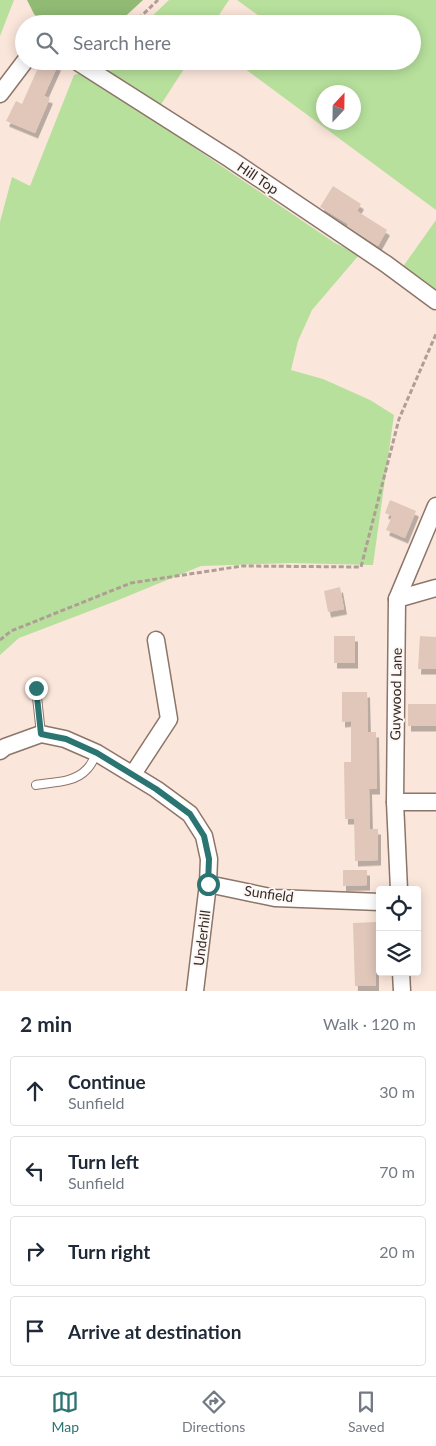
<!DOCTYPE html>
<meta charset="utf-8">
<style>
:root{--surface:#fff;--page:#f2f2f3;--text:#1f2937;--muted:#747a83;--line:#e0e1e3;--accent:#2a7472}
body{margin:0;font-family:Lato,sans-serif;background:var(--page);color:var(--text)}
.controls{position:absolute;right:15px;bottom:15px;display:grid;overflow:hidden;border-radius:5px;box-shadow:0 2px 12px #0003}
.controls button{width:45px;height:45px;display:grid;place-items:center;padding:0;border:0;border-bottom:1px solid var(--line);background:var(--surface);color:var(--text);font:25px sans-serif}
.compass{position:absolute;left:316px;top:85px;width:45px;height:45px;border-radius:50%;background:var(--surface);box-shadow:0 2px 12px #0003;rotate:22deg}
.stop{position:absolute;width:15px;height:15px;margin:-11px;border:4px solid #2a7472;border-radius:50%;background:#fff}
.stop.end{background:#2a7472;border-color:#fff;box-shadow:0 1px 5px #0008}
.list{margin:0;padding:0;list-style:none}
h2{display:flex;justify-content:space-between;align-items:center;height:65px;margin:0;padding:0 20px;font-size:21px}
h2 small{font-size:16px;font-weight:400;color:var(--muted)}
.list li{display:grid;grid-template-columns:32px 1fr auto;gap:15px;align-items:center;box-sizing:border-box;height:70px;margin:0 10px 10px;padding:0 10px;border:1px solid var(--line);border-radius:5px}
.list b{display:block;font-size:19px;white-space:nowrap}
.list p{margin:0;font-size:16px;white-space:nowrap;color:var(--muted)}
.list em{font-size:16px;font-style:normal;color:var(--muted)}
.icon{flex:none;width:28px;height:28px;fill:none;stroke:currentColor;stroke-width:2;stroke-linecap:round;stroke-linejoin:round}
.map{position:relative;flex:none;width:436px;height:991px;overflow:hidden}
.search{position:absolute;background:var(--surface);box-shadow:0 2px 12px #0003;left:15px;right:15px;top:15px;height:55px;display:flex;align-items:center;gap:12px;box-sizing:border-box;padding:0 18px;border-radius:28px;color:var(--muted);font-size:19px}
.sheet{height:385px;background:var(--surface)}
nav{display:flex;justify-content:space-around;align-items:center;box-sizing:border-box;height:70px;border-top:1px solid var(--line);background:var(--surface);font-size:14px;color:var(--muted)}
nav a{display:grid;justify-items:center;gap:2px}
nav .on{color:var(--accent)}
.map>svg:first-child{display:block}
.green{fill:#b7e09c;fill-rule:evenodd}
.forest{fill:#91ba75}
.building{fill:#e1c7ba;filter:url(#shadow)}
.lines{fill:none;stroke-linecap:round;stroke-linejoin:round}
.service-casing{stroke:#8c7569;stroke-width:10}
.minor-casing{stroke:#8c7569;stroke-width:19}
.path{stroke:#af9e95;stroke-width:3;stroke-dasharray:5 2.5;stroke-linecap:butt}
.service{stroke:#fff;stroke-width:8}
.minor{stroke:#fff;stroke-width:16}
.route{stroke:#2a7472;stroke-width:6}
.labels{text-anchor:middle;stroke-width:4;stroke-linejoin:round;paint-order:stroke}
.street-label{font-size:14px;fill:#352a25;stroke:#fcf7f4}
</style>
<div class="map">
<svg width="436" height="991" viewBox="0 0 436 991">
<defs>
<filter id="shadow"><feDropShadow dx="3" dy="5.5" stdDeviation="0" flood-color="#0004"/></filter>
</defs>
<rect width="100%" height="100%" fill="#fbe6db"/>
<g class="green">
<polygon points="0,0 14,0 0,36"/>
<polygon points="169,0 229,0 213,24 144,24"/>
<path d="M237 0H436V210L237 63 238 61H412V24H265L266 21ZM324 92H354V122H324Z"/>
<polygon points="104,61 189,61 160,106 98,66"/>
<polygon points="83,72 335,243 359,255 312,310 298,341 291,370 323,379 370,400 394,415 373,565 291,563 201,566 116,601 19,638 0,655 0,222 12,177 30,186 74,75"/>
<polygon points="436,220 436,290 402,268"/>
</g>
<polygon class="forest" points="27,0 143,0 117,24 44,24 34,14"/>
<g class="building">
<polygon points="41,61 48,61 58,65 44,96 50,98 35,133 6,121 16,101 22,104"/>
<polygon points="333,186 361,204 357,211 387,230 378,246 347,226 348,224 320,207"/>
<polygon points="390,500 416,511 405,538 386,530 392,516 385,513"/>
<polygon points="340,587 344,609 328,612 324,591"/>
<rect x="334" y="636" width="21" height="27"/>
<polygon points="420,636 436,637 436,669 418,669"/>
<polygon points="342,692 367,692 368,732 376,732 377,789 369,789 370,829 378,829 378,860 355,861 354,819 345,819 344,762 351,762 351,721 342,722"/>
<rect x="408" y="704" width="28" height="22"/>
<polygon points="343,870 367,870 367,885 343,886"/>
<polygon points="376,922 376,986 355,986 353,923"/>
</g>
<g class="lines">
<g class="service-casing">
<g id="service">
<polyline points="36,688 41,734"/>
<path d="M36 785C52 782 74 783 86 770 91 766 94 758 97 753"/>
</g>
</g>
<g class="minor-casing">
<g id="minor">
<polyline points="76,61 230,159 386,264 436,301"/>
<polyline points="0,94 25,61"/>
<polyline points="397,599 436,588"/>
<polyline points="0,751 5,747 41,734 65,739 97,753 156,789 190,814 204,836 209,859 208,884 275,898 380,902"/>
<polyline points="133,774 169,719 156,640"/>
<polyline points="395,802 436,802"/>
<polyline points="399,890 395,802 397,599 436,506"/>
<polyline points="401,972 402,991"/>
<polyline points="195,991 208,884"/>
</g>
</g>
<g class="path">
<polyline points="133,24 158,0"/>
<polyline points="0,640 11,631 131,583 242,566 361,567 399,419 436,334"/>
</g>
<use href="#service" class="service"/>
<use href="#minor" class="minor"/>
</g>
<g class="lines">
<polyline class="route" points="36,688 41,734 66,739 97,753 156,789 190,814 204,836 209,859 208,884"/>
</g>
<g class="labels">
<g class="street-label">
<text transform="translate(258 178) rotate(34)" y="5">Hill Top</text>
<text transform="translate(396 694) rotate(-89)" y="5">Guywood Lane</text>
<text transform="translate(269 894) rotate(8)" y="5">Sunfield</text>
<text transform="translate(202 938) rotate(-83)" y="5">Underhill</text>
</g>
</g>
</svg>
<div class="controls">
<button><svg class="icon" aria-label="locate" viewBox="0 0 24 24"><circle cx="12" cy="12" r="6"/><path d="M12 2v4M12 18v4M2 12h4M18 12h4"/></svg></button>
<button><svg class="icon" aria-label="layers" viewBox="0 0 24 24"><path d="M12 4l9 5-9 5-9-5zM3 14l9 5 9-5"/></svg></button>
</div>
<svg class="compass" viewBox="-18 -18 36 36"><path d="M0-13l5 13h-10z" fill="#e53935"/><path d="M0 13l5-13h-10z" fill="#747a83"/></svg>
<div class="stop" style="left:208px;top:884px"></div>
<div class="stop end" style="left:36px;top:688px"></div>
<div class="search"><svg class="icon" aria-label="search" viewBox="0 0 24 24"><circle cx="10" cy="10" r="6"/><path d="M15 15l6 6"/></svg>Search here</div>
</div>
<section class="sheet">
<h2>2 min<small>Walk · 120 m</small></h2>
<ul class="list">
<li><svg class="icon" aria-label="ahead" viewBox="0 0 24 24"><path d="M12 20V5M6 11l6-6 6 6"/></svg><div><b>Continue</b><p>Sunfield</p></div><em>30 m</em></li>
<li><svg class="icon" aria-label="left" viewBox="0 0 24 24"><path d="M17 20v-9H6M10 6l-5 5 5 5"/></svg><div><b>Turn left</b><p>Sunfield</p></div><em>70 m</em></li>
<li><svg class="icon" aria-label="right" viewBox="0 0 24 24"><path d="M7 20v-9h11M14 6l5 5-5 5"/></svg><div><b>Turn right</b></div><em>20 m</em></li>
<li><svg class="icon" aria-label="arrive" viewBox="0 0 24 24"><path d="M6 21V4h12l-3 4 3 4H6"/></svg><div><b>Arrive at destination</b></div></li>
</ul>
</section>
<nav>
<a class="on"><svg class="icon" aria-label="map" viewBox="0 0 24 24"><path d="M3 6l6-2 6 2 6-2v14l-6 2-6-2-6 2zM9 4v14M15 6v14"/></svg>Map</a>
<a><svg class="icon" aria-label="directions" viewBox="0 0 24 24"><path d="M12 3l9 9-9 9-9-9zM9 14v-3h6M13 9l2 2-2 2"/></svg>Directions</a>
<a><svg class="icon" aria-label="saved" viewBox="0 0 24 24"><path d="M7 4h10v16l-5-4-5 4z"/></svg>Saved</a>
</nav>
